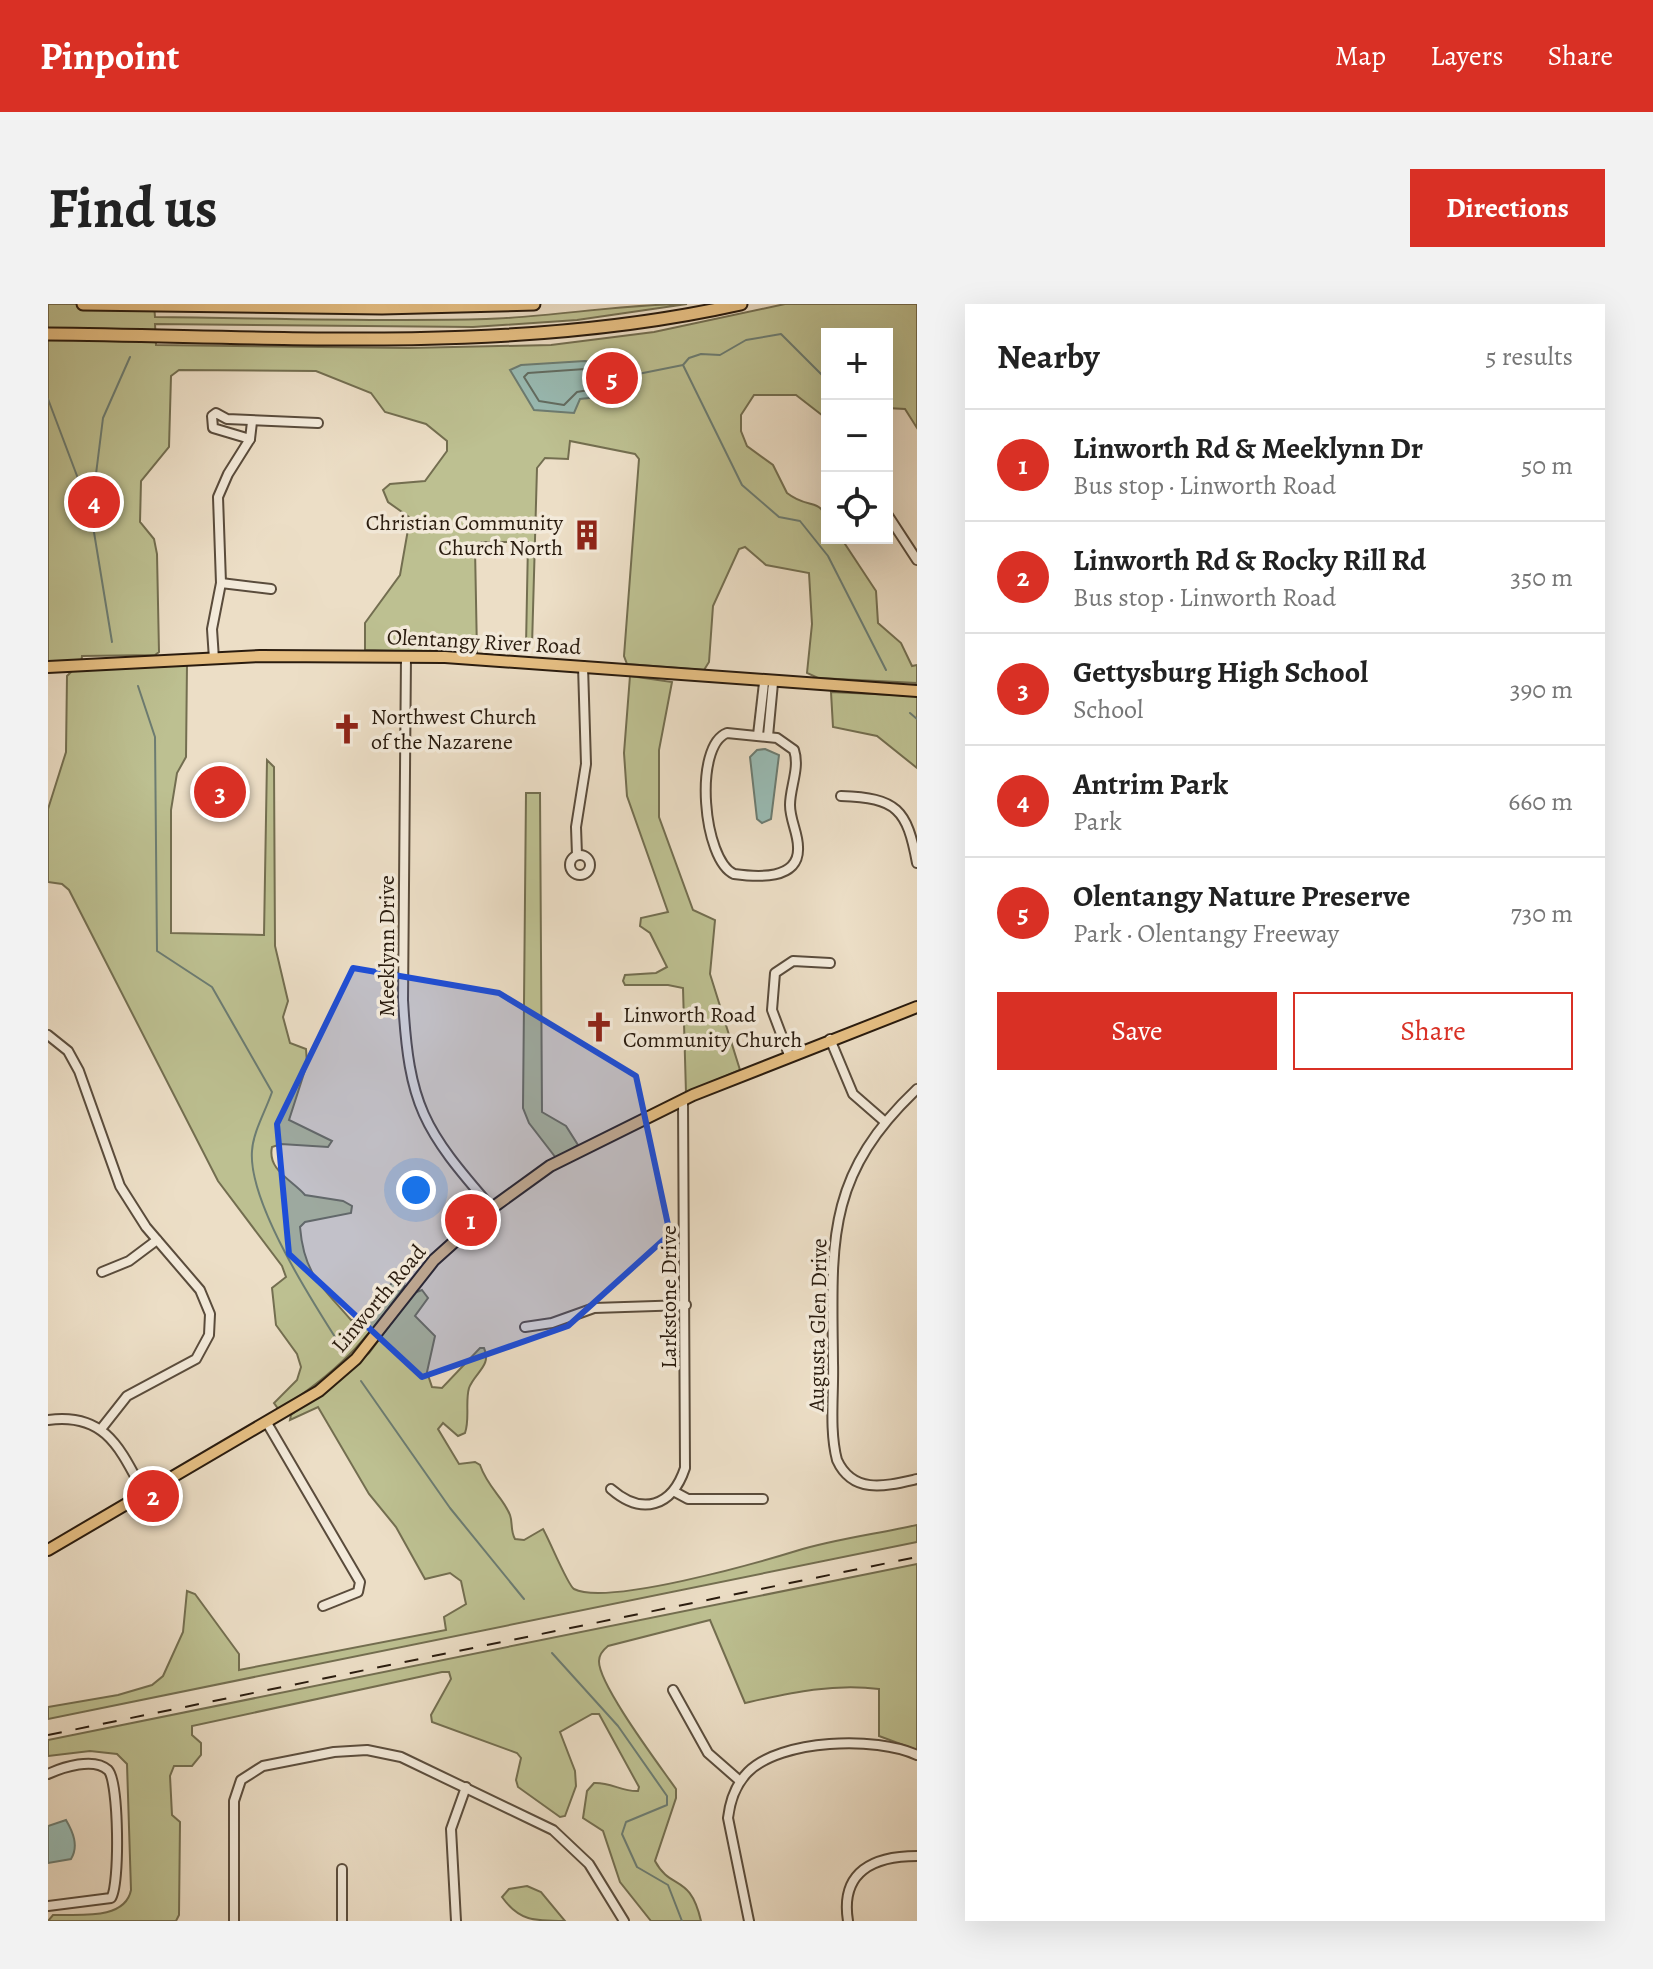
<!DOCTYPE html>
<meta charset="utf-8">
<style>
:root{--surface:#fff;--page:#f2f2f2;--text:#222;--muted:#767676;--line:#e0e0e0;--accent:#d93025}
body{margin:0;font-family:Alegreya,serif;background:var(--page);color:var(--text)}
.controls{position:absolute;right:24px;top:24px;display:grid;overflow:hidden;border-radius:0px;box-shadow:0 8px 32px #0002}
.controls button{width:72px;height:72px;display:grid;place-items:center;padding:0;border:0;border-bottom:2px solid var(--line);background:var(--surface);color:var(--text);font:40px sans-serif}
.you{position:absolute;left:368px;top:886px;width:28px;height:28px;margin:-20px;border:6px solid #fff;border-radius:50%;background:#1a73e8;box-shadow:0 0 0 12px #1a73e833}
.badge{display:grid;place-items:center;width:52px;height:52px;border-radius:50%;background:var(--accent);color:#fff;font-size:26px;font-weight:700}
.pin{position:absolute;translate:-50% -50%;border:4px solid #fff;box-shadow:0 2px 8px #0006}
.list{margin:0;padding:0;list-style:none}
h2{display:flex;justify-content:space-between;align-items:center;height:104px;margin:0;padding:0 32px;font-size:34px}
h2 small{font-size:26px;font-weight:400;color:var(--muted)}
.list li{display:grid;grid-template-columns:52px 1fr auto;gap:24px;align-items:center;box-sizing:border-box;height:112px;padding:0 32px;border-top:2px solid var(--line)}
.list b{display:block;font-size:30px;white-space:nowrap}
.list p{margin:0;font-size:26px;white-space:nowrap;color:var(--muted)}
.list em{font-size:26px;font-style:normal;color:var(--muted)}
.actions{display:flex;gap:16px;padding:24px 32px}
.actions a{flex:1;padding:18px 0;border:2px solid var(--accent);border-radius:0px;text-align:center;font-size:28px;color:var(--accent)}
.actions .main{background:var(--accent);color:#fff}
.icon{flex:none;width:44px;height:44px;fill:none;stroke:currentColor;stroke-width:2;stroke-linecap:round;stroke-linejoin:round}
.map{position:relative;flex:none;width:869px;height:1617px;overflow:hidden;border-radius:0px}
header{display:flex;align-items:center;gap:48px;box-sizing:border-box;height:112px;padding:0 40px;background:var(--accent);color:#fff}
header strong{font-size:38px}
nav{display:flex;gap:44px;margin-inline-start:auto;font-size:28px}
.intro{display:flex;align-items:center;justify-content:space-between;box-sizing:border-box;height:192px;padding:0 48px}
h1{margin:0;font-size:56px}
.button{padding:20px 36px;border-radius:0px;background:var(--accent);color:#fff;font-size:28px;font-weight:700}
main{display:flex;gap:48px;padding:0 48px}
aside{flex:1;background:var(--surface);border-radius:0px;box-shadow:0 8px 32px #0002}
.map>svg:first-child{display:block}
.green{fill:#bdc091;stroke:#736e50;stroke-width:2}
.water{fill:#99bcb5;stroke:#6c7c72;stroke-width:2}
.lines{fill:none;stroke-linecap:round;stroke-linejoin:round}
.shore{stroke:#616c62;stroke-width:2}
.stream{stroke:#6c7c72;stroke-width:2}
.minor-casing{stroke:#5a4c3c;stroke-width:12}
.major-casing{stroke:#291b0e;stroke-width:14}
.highway-casing{stroke:#291b0e;stroke-width:15}
.minor{stroke:#f3eada;stroke-width:8}
.major{stroke:#e6bf83;stroke-width:10}
.highway{stroke:#e6bf83;stroke-width:11}
.rail{stroke:#291b0e;stroke-width:2;stroke-dasharray:14 14;stroke-linecap:butt}
.marked{fill:#1d4ed8;fill-opacity:0.2;stroke:#1d4ed8;stroke-width:6;stroke-linejoin:round}
.labels{text-anchor:middle;stroke-width:7;stroke-linejoin:round;paint-order:stroke}
.poi-label{font-size:22px;fill:#291b0e;stroke:#f3eada;text-anchor:start}
.street-label{font-size:22px;fill:#291b0e;stroke:#f3eada}
</style>
<header>
<strong>Pinpoint</strong>
<nav><a>Map</a><a>Layers</a><a>Share</a></nav>
</header>
<div class="intro"><h1>Find us</h1><a class="button">Directions</a></div>
<main>
<div class="map">
<svg width="869" height="1617" viewBox="0 0 869 1617">
<rect width="100%" height="100%" fill="#ecdec6"/>
<filter id="stains"><feTurbulence type="fractalNoise" baseFrequency=".0025" numOctaves="4"/><feColorMatrix values="0 0 0 0 .2 0 0 0 0 .09 0 0 0 0 .02 0 0 0 .5 -.17"/></filter>
<radialGradient id="worn" r=".72"><stop offset=".6" stop-color="#630" stop-opacity="0"/><stop offset="1" stop-color="#630" stop-opacity=".3"/></radialGradient>
<g class="green">
<path d="M0 0H106L107 13C217 14 328 18 438 15 505 13 572 0 639 0L529 16 425 23 107 20 108 41 361 44 503 41 606 28 737 0H869V124L857 105 839 104V30H779V115L748 91H706L693 111V127L699 142 725 161 739 189C764 209 779 188 779 234H793L828 287 830 319 853 339 864 362 869 361V379L770 374 759 369 764 320 761 269 718 261 697 243 691 245 665 302 661 358 656 366 579 360 576 352 591 155 587 150 522 137 520 155 497 154 489 164 484 342H478L480 238H432L427 244 429 349 317 346V319L352 271 361 220V213L340 198 335 186 342 180 377 177 399 147V137L378 120 337 108 323 89 268 67 131 66 123 72 121 143 93 177 92 218 106 235 109 250 111 348 107 351 34 352 33 362 0 363Z"/>
<path d="M139 360 138 453 129 469 123 506V629L216 631 219 456 226 463 227 642 240 697 235 713 242 739 258 745 259 760 241 816 284 837 280 843 233 840 224 843C219 866 244 876 257 891L295 897 304 902 303 909 257 918 252 923C256 971 274 982 303 1016H311L351 971 357 974 356 983C315 1040 291 1067 231 1106L226 1099 249 1076 253 1063 249 1050 228 1021 224 984 238 973 234 962 170 877 21 586 14 580 0 578V505L18 448 19 372 24 367Z"/>
<polygon points="582,372 624,378 611,446 611,513 645,606 667,616 662,670 692,766 638,789 635,684 620,681 577,681 575,677 577,671 608,669 619,663 602,629 592,622 593,614 620,608 579,492 576,449"/>
<polygon points="783,388 869,392 869,464 829,432 785,423"/>
<polygon points="478,489 492,489 494,808 518,822 530,841 508,854 481,819 475,804"/>
<path d="M374 986 380 994 367 1012 387 1032 379 1068 384 1083 394 1084 432 1044H436C444 1062 427 1068 421 1084 417 1098 422 1115 417 1129L410 1132 395 1119 390 1125 411 1160 427 1158 432 1161C440 1184 455 1193 462 1211 465 1219 462 1226 467 1235L476 1236 495 1225C501 1235 520 1282 526 1285 559 1302 709 1259 748 1247 787 1235 829 1230 869 1221V1238L0 1415V1403L70 1391 104 1381 115 1372 135 1328 139 1287 147 1290 191 1350V1366L398 1326 396 1313 418 1300 413 1277 402 1269 377 1275 348 1223 321 1190 270 1103 242 1116 243 1111 321 1049 366 989Z"/>
<path d="M869 1260V1446L831 1432V1385C785 1379 742 1389 697 1399L662 1316 560 1342C555 1346 551 1350 551 1357 550 1380 612 1462 628 1485V1494L607 1557C623 1587 642 1569 653 1617H603L572 1578 555 1527 535 1514 539 1487 546 1479C562 1478 575 1488 590 1487L591 1483 551 1410H544L512 1428 527 1467 528 1482 517 1512 512 1513 470 1483 468 1476 473 1454 469 1449 384 1418 383 1411 403 1375 401 1368H394L144 1422V1431L153 1439V1451L144 1462H126L122 1472 124 1511 132 1518 131 1611 128 1617H0L5 1611C29 1610 77 1617 83 1586L79 1460 69 1450 42 1447 0 1452V1436Z"/>
<path d="M479 1582 493 1588 517 1617C486 1617 471 1617 454 1593L461 1585Z"/>
</g>
<g class="water">
<path d="M537 57 582 63 590 70C583 93 551 92 532 95L526 109 486 106 462 66 473 61Z"/>
<polygon points="717,445 731,451 723,515 714,519 709,515 702,453 709,446"/>
<path d="M18 1516C25 1528 31 1542 23 1555L0 1559V1522Z"/>
</g>
<g class="lines">
<polygon class="shore" points="537,65 574,70 577,74 569,81 529,88 516,101 491,97 476,73 480,69"/>
<g class="stream">
<polyline points="635,61 694,181 731,213 752,217 780,252 838,366"/>
<polyline points="590,70 635,61 641,54 653,50 672,51 698,36 733,30 779,76"/>
<polyline points="0,95 43,209"/>
<polyline points="64,338 43,210 55,114 82,53"/>
<path d="M90 382 107 433 109 647 164 683 224 788C218 806 205 828 204 847 200 899 267 1002 296 1047"/>
<polyline points="862,409 869,415"/>
<polyline points="313,1077 402,1204 476,1295"/>
<polyline points="504,1349 570,1422 619,1492 619,1501 578,1518 574,1530 589,1563 620,1581 634,1617"/>
</g>
<g class="minor-casing">
<g id="minor">
<polyline points="202,135 165,124 164,112 168,109 179,115 270,119"/>
<polyline points="839,210 869,256"/>
<polyline points="173,279 223,285"/>
<path d="M358 352 355 696C361 802 375 825 444 904"/>
<polyline points="166,355 164,325 173,279 170,193 180,170 202,135 204,118"/>
<path d="M679 429 729 434 746 446C752 464 742 483 742 501 742 516 750 529 750 543 752 577 708 573 686 570 655 556 645 442 679 429Z"/>
<polyline points="710,431 716,379"/>
<polyline points="720,432 725,379"/>
<path d="M793 492C849 494 859 505 869 559"/>
<circle cx="532" cy="561" r="10"/>
<polyline points="529,551 528,523 538,460 535,362"/>
<polyline points="0,731 20,747 31,767 72,882 98,923 152,986 162,1010 161,1031 148,1055 79,1092 53,1125"/>
<polyline points="782,735 805,790 836,817"/>
<polyline points="741,751 724,706 727,669 745,657 782,659"/>
<path d="M869 785C776 873 784 940 785 1059 786 1089 781 1126 789 1156 805 1191 838 1182 869 1175"/>
<polyline points="54,968 81,957 109,936"/>
<polyline points="477,1023 504,1019 546,1004 638,1001"/>
<path d="M0 1116C59 1108 73 1147 97 1191"/>
<polyline points="219,1119 312,1278 310,1288 275,1302"/>
<path d="M563 1185C594 1212 624 1203 637 1164L635 796"/>
<polyline points="627,1188 640,1195 715,1195"/>
<polyline points="625,1386 660,1449 692,1477"/>
<path d="M0 1470C15 1463 46 1453 60 1466 71 1477 72 1582 63 1594L0 1602"/>
<polyline points="294,1565 294,1617"/>
<polyline points="186,1617 186,1497 193,1476 215,1462 286,1448 319,1446 353,1453 505,1526 541,1560 576,1617"/>
<polyline points="408,1617 403,1525 418,1483"/>
<path d="M701 1617 680 1514C682 1497 688 1480 700 1468 733 1435 828 1432 869 1451"/>
<path d="M800 1617C792 1567 826 1552 869 1552"/>
</g>
</g>
<g class="major-casing">
<g id="major">
<polyline points="0,363 212,352 397,353 869,387"/>
<polyline points="0,1246 271,1087 308,1055 386,956 444,904 502,862 645,791 869,703"/>
</g>
</g>
<g class="highway-casing">
<g id="highway">
<polyline points="35,0 334,4 486,0"/>
<path d="M0 30C231 32 466 51 693 0"/>
</g>
</g>
<use href="#minor" class="minor"/>
<use href="#major" class="major"/>
<use href="#highway" class="highway"/>
<polyline class="rail" points="0,1431 869,1253"/>
</g>
<path class="marked" d="M305 664 451 689 588 772 622 930 520 1022 374 1073 241 950 229 820Z"/>
<defs>
<g id="building-bare" transform="scale(2.4)"><path d="M-4-6H4V6H1V3H-1V6H-4ZM-2.5-4.3h1.7v1.8h-1.7ZM.8-4.3h1.7v1.8H.8ZM-2.5-1h1.7V.8h-1.7ZM.8-1h1.7V.8H.8Z" fill="#8f2418" stroke="#f3eada" stroke-width="2.5" paint-order="stroke"/></g>
<g id="church-bare" transform="scale(2.4)"><path d="M-1.2-6h2.4v3.5h3.3v2.4h-3.3V6h-2.4V-.1h-3.3v-2.4h3.3Z" fill="#8f2418" stroke="#f3eada" stroke-width="2.5" paint-order="stroke"/></g>
</defs>
<g fill-rule="evenodd">
<use href="#building-bare" x="539" y="231"/>
<use href="#church-bare" x="299" y="425"/>
<use href="#church-bare" x="551" y="723"/>
</g>
<g class="labels">
<g class="poi-label">
<text x="515" y="226" text-anchor="end">Christian Community<tspan x="515" dy="25">Church North</tspan></text>
<text x="323" y="420">Northwest Church<tspan x="323" dy="25">of the Nazarene</tspan></text>
<text x="575" y="718">Linworth Road<tspan x="575" dy="25">Community Church</tspan></text>
</g>
<g class="street-label">
<text transform="translate(436 337) rotate(3)" y="8">Olentangy River Road</text>
<text transform="translate(338 642) rotate(-90)" y="8">Meeklynn Drive</text>
<text transform="translate(620 993) rotate(-90)" y="8">Larkstone Drive</text>
<text transform="translate(330 994) rotate(-50)" y="8">Linworth Road</text>
<text transform="translate(769 1021) rotate(-89)" y="8">Augusta Glen Drive</text>
</g>
</g>
<rect width="100%" height="100%" filter="url(#stains)"/>
<rect width="100%" height="100%" fill="url(#worn)"/>
</svg>
<div class="controls">
<button>+</button>
<button>−</button>
<button><svg class="icon" aria-label="locate" viewBox="0 0 24 24"><circle cx="12" cy="12" r="6"/><path d="M12 2v4M12 18v4M2 12h4M18 12h4"/></svg></button>
</div>
<div class="you"></div>
<div class="pin badge" style="left:423px;top:916px">1</div>
<div class="pin badge" style="left:105px;top:1192px">2</div>
<div class="pin badge" style="left:172px;top:488px">3</div>
<div class="pin badge" style="left:46px;top:198px">4</div>
<div class="pin badge" style="left:564px;top:74px">5</div>
</div>
<aside>
<h2>Nearby<small>5 results</small></h2>
<ul class="list">
<li><span class="badge">1</span><div><b>Linworth Rd &amp; Meeklynn Dr</b><p>Bus stop · Linworth Road</p></div><em>50 m</em></li>
<li><span class="badge">2</span><div><b>Linworth Rd &amp; Rocky Rill Rd</b><p>Bus stop · Linworth Road</p></div><em>350 m</em></li>
<li><span class="badge">3</span><div><b>Gettysburg High School</b><p>School</p></div><em>390 m</em></li>
<li><span class="badge">4</span><div><b>Antrim Park</b><p>Park</p></div><em>660 m</em></li>
<li><span class="badge">5</span><div><b>Olentangy Nature Preserve</b><p>Park · Olentangy Freeway</p></div><em>730 m</em></li>
</ul>
<div class="actions"><a class="main">Save</a><a>Share</a></div>
</aside>
</main>
